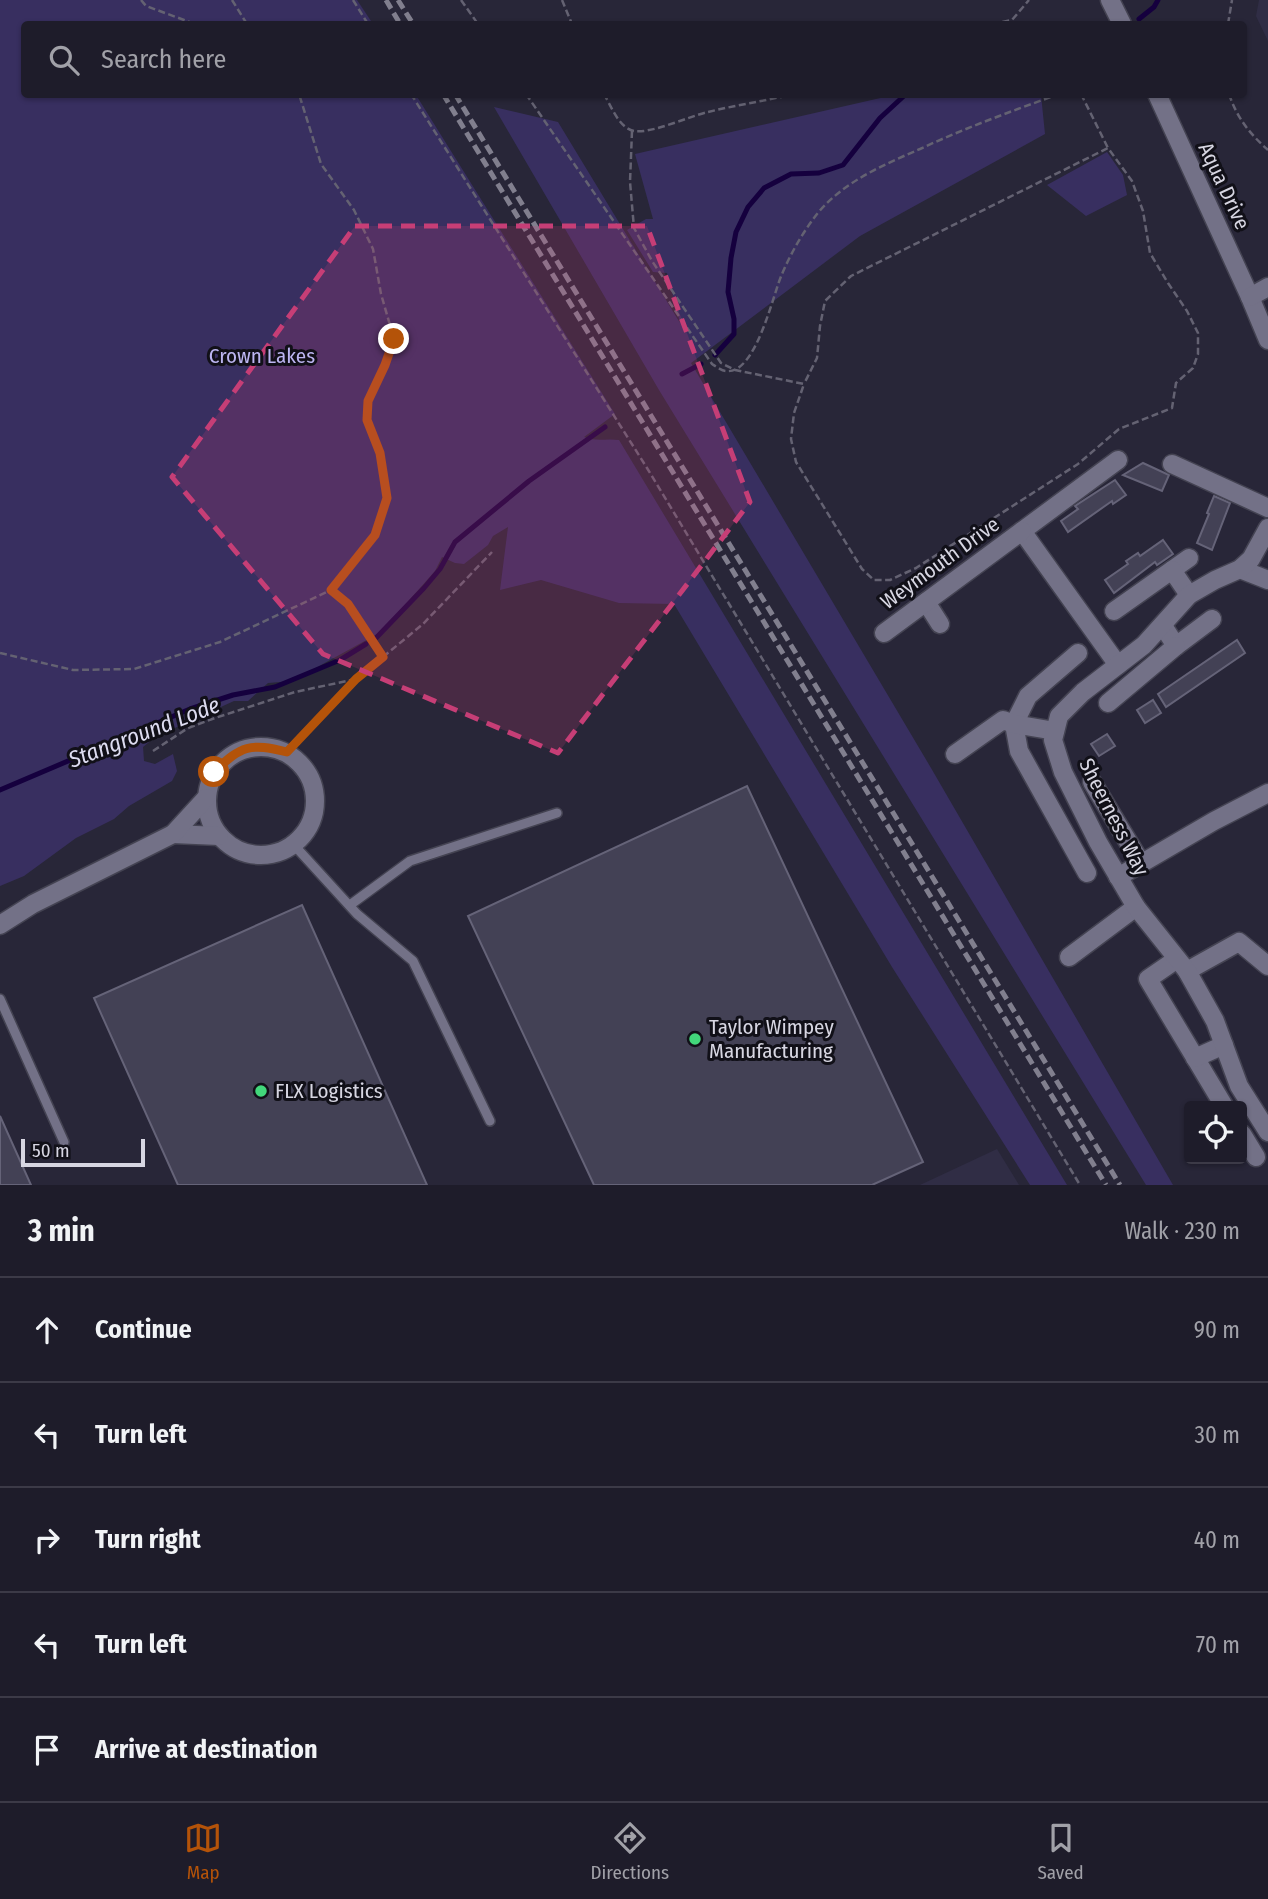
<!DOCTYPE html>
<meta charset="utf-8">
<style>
:root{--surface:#1e1c2a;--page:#2b2936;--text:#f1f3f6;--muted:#a1a1a8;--line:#3c3a47;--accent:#b45309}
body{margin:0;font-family:"Fira Sans Condensed",sans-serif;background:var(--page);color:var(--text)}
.controls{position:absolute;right:21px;bottom:21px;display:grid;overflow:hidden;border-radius:7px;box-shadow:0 2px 5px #0004}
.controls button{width:63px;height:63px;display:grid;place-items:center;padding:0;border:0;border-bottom:2px solid var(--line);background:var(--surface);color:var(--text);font:35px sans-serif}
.scale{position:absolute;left:21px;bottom:18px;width:124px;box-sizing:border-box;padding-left:7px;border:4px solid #d7d6e2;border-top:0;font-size:19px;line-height:24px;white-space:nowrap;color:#d7d6e2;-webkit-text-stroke:5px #111018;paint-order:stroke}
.stop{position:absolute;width:21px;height:21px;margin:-16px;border:5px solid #b45309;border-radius:50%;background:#fff}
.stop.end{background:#b45309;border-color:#fff;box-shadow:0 2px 7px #0008}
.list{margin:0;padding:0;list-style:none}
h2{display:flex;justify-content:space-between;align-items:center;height:91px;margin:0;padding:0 28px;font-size:30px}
h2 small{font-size:23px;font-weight:400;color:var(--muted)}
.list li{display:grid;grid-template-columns:46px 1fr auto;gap:21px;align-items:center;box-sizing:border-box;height:105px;padding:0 28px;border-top:2px solid var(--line)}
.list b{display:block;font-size:26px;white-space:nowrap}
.list em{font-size:23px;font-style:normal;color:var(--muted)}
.icon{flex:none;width:38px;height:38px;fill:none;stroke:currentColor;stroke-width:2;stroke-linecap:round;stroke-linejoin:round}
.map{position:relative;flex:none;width:1268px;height:1185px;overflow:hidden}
.search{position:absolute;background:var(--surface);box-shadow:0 2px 5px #0004;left:21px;right:21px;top:21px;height:77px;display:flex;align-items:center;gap:18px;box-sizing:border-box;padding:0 24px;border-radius:7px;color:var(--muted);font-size:26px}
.sheet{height:616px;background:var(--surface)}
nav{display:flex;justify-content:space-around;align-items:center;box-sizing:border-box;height:98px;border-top:2px solid var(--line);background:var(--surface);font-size:19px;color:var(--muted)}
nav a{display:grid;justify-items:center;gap:4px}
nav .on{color:var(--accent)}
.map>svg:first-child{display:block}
.built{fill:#302d45}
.green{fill:#382f60}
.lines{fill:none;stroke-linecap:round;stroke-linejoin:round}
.stream{stroke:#15003e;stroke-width:5}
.building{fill:#434155;stroke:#656378;stroke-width:2}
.lane-casing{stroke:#444352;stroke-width:12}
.street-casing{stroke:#444352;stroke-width:21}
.secondary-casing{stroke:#444352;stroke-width:21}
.path{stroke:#646272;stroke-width:2.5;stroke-dasharray:7 3.5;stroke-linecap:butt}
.lane{stroke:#737187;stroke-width:9}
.street{stroke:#737187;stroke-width:18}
.secondary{stroke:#737187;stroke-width:18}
.rail{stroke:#817f8e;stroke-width:5;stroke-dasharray:10 5;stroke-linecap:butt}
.route{stroke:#b45309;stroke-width:9}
.marked{fill:#c63e76;fill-opacity:0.2;stroke:#c63e76;stroke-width:5;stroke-dasharray:14 9;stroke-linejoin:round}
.poi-dot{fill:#42d77b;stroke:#111018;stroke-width:2.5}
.labels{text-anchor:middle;stroke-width:6;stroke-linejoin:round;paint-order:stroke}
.street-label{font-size:21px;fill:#d7d6e2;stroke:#111018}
.park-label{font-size:21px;fill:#bcb5f1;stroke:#111018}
.poi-label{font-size:21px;fill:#d7d6e2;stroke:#111018;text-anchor:start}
.water-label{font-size:23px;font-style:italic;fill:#dddcf0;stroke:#111018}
</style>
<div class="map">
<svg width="1268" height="1185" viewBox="0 0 1268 1185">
<rect width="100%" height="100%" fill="#282638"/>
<g class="built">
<polygon points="1259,0 1268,0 1268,41 1256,16"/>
<polygon points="997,1149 1019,1185 920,1185"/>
</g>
<g class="green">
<path d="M0 0H357L373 24H24V94L416 95 615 414 584 437C598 442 605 438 619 440L1067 1185H1030L892 967 674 604 619 603 541 580 500 590 508 527 493 536 488 545 464 564 455 563 442 557 435 571 381 632 292 681 268 683 248 701H234L155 737 143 747 144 761 155 764 173 754 177 771 172 781 129 806 114 819 76 838 24 876 0 886Z"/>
<polygon points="898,94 1041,95 1045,134 860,236 691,363 931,768 1173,1185 1146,1185 659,390 494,107 558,122 680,323 667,273 653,272 627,230 646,219 653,219 635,154"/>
<polygon points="1107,152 1123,175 1127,195 1086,216 1047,185"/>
</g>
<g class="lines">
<g class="stream">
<polyline points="1139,19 1154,7 1158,0"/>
<polyline points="715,355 734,334 734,319 728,292 731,258 736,232 748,207 764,188 791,174 819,173 843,165 880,118 906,94"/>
<polyline points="682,374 701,364"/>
<polyline points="376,638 424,588 440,569 455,542 529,481 605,427"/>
<polyline points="0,790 190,709 233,695 275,687 340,660 366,644"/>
</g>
</g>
<g class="building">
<polygon points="1143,463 1169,475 1162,491 1123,475"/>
<polygon points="1115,480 1126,495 1113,504 1112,501 1068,532 1061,521 1078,509 1075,506"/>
<polygon points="1214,496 1230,503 1212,550 1197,543 1209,514 1207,513"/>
<polygon points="1163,540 1173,554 1157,565 1155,562 1114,593 1105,580 1128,564 1126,561 1138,553 1140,556"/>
<polygon points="1237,640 1245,653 1166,707 1158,694"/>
<polygon points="1153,700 1161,713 1145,723 1137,710"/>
<polygon points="1107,734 1115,746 1099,756 1091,744"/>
<polygon points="747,786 923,1162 872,1185 594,1185 468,916"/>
<polygon points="302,905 427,1185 178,1185 94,998"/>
<polygon points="0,1116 31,1185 0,1185"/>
</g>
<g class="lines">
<g class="lane-casing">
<g id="lane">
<polyline points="294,845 357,914 413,961 490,1121"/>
<polyline points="350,905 410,861 557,813"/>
<polyline points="0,999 64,1142"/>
</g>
</g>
<g class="street-casing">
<g id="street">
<polyline points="1118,460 1022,531 1118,665"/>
<polyline points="1172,464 1268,508"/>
<polyline points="1240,569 1268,580"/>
<polyline points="1172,570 1189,558"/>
<polyline points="926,602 940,624"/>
<polyline points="1114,611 1172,570 1189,595"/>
<polyline points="1163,626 1176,646 1212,619"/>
<polyline points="884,633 1022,531"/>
<polyline points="1078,653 1028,696 1014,724 1019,751 1087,873"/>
<polyline points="1108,703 1176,646"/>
<circle cx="261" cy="801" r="54"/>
<polyline points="955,754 1003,720 1014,724 1055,731"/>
<polyline points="1092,782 1141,863"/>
<polyline points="173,834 219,836"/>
<polyline points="1118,877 1214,821 1268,793"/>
<polyline points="0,925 33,904 173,834 206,798"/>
<polyline points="1069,957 1136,907"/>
<polyline points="1177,959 1148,979 1224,1106"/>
<polyline points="1187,971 1239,942 1268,966"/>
<polyline points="1195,1058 1224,1045"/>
<polyline points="1242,1134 1256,1157"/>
</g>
</g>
<g class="secondary-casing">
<g id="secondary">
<polyline points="1110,0 1122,24"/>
<polyline points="1157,94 1250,297 1268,340"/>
<polyline points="1250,297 1268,287"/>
<polyline points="1268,528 1251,559 1240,569 1215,580 1189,595 1144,645 1083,692 1059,716 1053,740 1063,772 1098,842 1136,907 1187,971 1215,1021 1239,1086 1268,1132"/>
</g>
</g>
<g class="path">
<polyline points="141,0 146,6 195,24"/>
<polyline points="232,0 247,24"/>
<polyline points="353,0 368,24"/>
<polyline points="461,0 478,24"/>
<polyline points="562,0 572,24"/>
<polyline points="992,24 1012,20 1029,0"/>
<polyline points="1228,24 1232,0"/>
<polyline points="411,94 647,468 1080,1185"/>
<path d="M526 94 712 364C715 366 722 371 726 371 756 375 773 294 782 274 791 253 803 232 817 214 843 182 883 165 920 149 965 128 1012 111 1059 94"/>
<path d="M604 94C611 106 619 128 634 131 651 134 690 116 708 112 736 105 765 101 794 94"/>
<polyline points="1081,94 1108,148"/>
<path d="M1229 94C1237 118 1250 134 1268 150"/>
<polyline points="632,131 630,182 634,228 652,261 721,363 735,370 804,384 794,413 791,439 796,462 862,569 874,580 890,580 916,568 1078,464 1119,429 1172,408 1176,383 1193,368 1198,354 1198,333 1187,311 1168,283 1150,253 1143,211 1132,181 1108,148 851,276 825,301 820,326 817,358 804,384"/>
<polyline points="0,653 73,670 134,669 220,642 331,590 375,535 387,498 380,453 367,420 368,401 394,339 381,294 373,249 354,210 321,164 299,94"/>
<polyline points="383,657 423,624 492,552"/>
<polyline points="153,751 188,728 215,718 295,692 356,679 383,657 348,604 331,590"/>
<polyline points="287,752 356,679"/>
</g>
<use href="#lane" class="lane"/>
<use href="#street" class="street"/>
<use href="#secondary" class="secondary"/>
<g class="rail">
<polyline points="386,0 399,22"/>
<polyline points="398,0 413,24"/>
<polyline points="443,94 1106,1185"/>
<polyline points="455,94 1120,1185"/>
</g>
</g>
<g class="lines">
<path class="route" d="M214 772C242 745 250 743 287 752L356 679 383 657 348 604 331 590 375 535 387 498 380 453 367 420 368 401 385 365 394 339"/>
</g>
<path class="marked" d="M355 226H647L750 502 558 753 323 654 172 477Z"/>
<g class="poi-dot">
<circle cx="695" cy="1039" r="7"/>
<circle cx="261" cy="1091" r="7"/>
</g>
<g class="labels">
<g class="street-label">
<text transform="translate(1224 186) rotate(65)" y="7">Aqua Drive</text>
<text transform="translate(940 563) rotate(-36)" y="7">Weymouth Drive</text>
<text transform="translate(1114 817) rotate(63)" y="7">Sheerness Way</text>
</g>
<g class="park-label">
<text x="262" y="363">Crown Lakes</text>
</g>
<g class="poi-label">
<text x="709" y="1034">Taylor Wimpey<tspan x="709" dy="24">Manufacturing</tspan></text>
<text x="275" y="1098">FLX Logistics</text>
</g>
<g class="water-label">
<text transform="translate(144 732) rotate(-21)" y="8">Stanground Lode</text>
</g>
</g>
</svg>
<div class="controls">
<button><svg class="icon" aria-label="locate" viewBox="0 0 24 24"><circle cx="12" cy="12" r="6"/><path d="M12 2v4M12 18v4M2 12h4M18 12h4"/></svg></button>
</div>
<div class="scale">50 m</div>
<div class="stop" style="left:214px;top:772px"></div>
<div class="stop end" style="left:394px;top:339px"></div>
<div class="search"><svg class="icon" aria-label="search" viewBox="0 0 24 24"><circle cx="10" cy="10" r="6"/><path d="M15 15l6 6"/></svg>Search here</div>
</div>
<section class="sheet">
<h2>3 min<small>Walk · 230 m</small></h2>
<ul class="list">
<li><svg class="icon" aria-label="ahead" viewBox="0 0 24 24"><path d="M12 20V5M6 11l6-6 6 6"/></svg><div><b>Continue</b></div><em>90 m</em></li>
<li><svg class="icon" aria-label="left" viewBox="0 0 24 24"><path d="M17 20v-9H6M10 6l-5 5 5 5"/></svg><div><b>Turn left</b></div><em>30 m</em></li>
<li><svg class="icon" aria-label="right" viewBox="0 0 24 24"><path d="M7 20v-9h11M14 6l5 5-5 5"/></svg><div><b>Turn right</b></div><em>40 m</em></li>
<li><svg class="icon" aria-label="left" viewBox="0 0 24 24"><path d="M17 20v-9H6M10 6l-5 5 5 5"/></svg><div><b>Turn left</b></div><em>70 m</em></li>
<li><svg class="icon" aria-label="arrive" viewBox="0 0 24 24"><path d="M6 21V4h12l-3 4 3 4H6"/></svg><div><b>Arrive at destination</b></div></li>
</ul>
</section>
<nav>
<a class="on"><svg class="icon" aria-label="map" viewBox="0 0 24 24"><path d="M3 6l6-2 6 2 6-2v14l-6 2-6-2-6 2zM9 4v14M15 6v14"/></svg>Map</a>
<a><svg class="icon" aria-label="directions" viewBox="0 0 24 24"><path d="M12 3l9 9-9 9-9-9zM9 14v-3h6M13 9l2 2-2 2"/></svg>Directions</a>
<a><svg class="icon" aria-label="saved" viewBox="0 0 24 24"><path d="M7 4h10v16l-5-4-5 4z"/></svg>Saved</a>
</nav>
